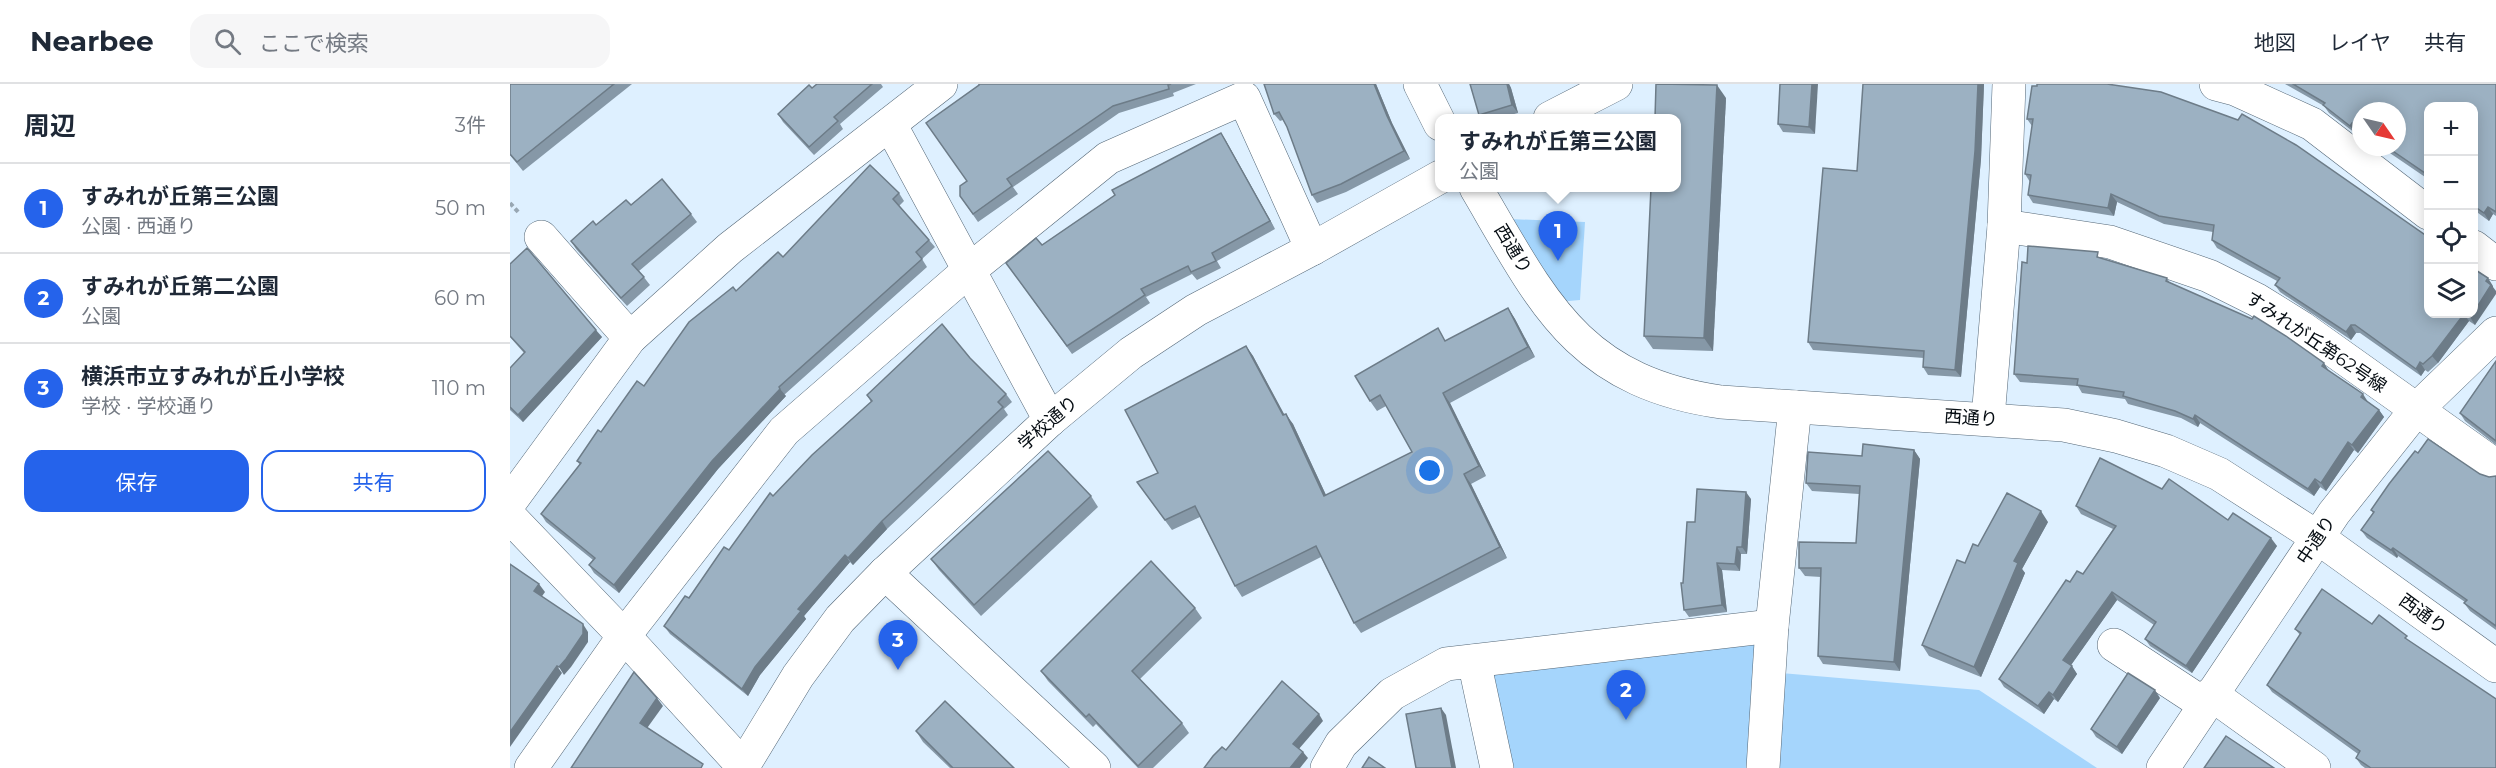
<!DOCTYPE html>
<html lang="ja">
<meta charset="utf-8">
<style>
:root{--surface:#fff;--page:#f6f6f7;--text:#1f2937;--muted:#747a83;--line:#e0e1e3;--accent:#2563eb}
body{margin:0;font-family:Montserrat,"Noto Sans JP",sans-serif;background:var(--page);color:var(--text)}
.controls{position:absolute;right:18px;top:18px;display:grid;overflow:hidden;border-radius:12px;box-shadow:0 3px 15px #0003}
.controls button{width:54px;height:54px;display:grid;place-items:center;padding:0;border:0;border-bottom:2px solid var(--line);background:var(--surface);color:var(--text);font:30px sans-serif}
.compass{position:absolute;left:1842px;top:18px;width:54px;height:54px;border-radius:50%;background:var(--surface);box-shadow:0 3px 15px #0003;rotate:124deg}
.you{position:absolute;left:920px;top:387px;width:21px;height:21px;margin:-15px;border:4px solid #fff;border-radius:50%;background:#1a73e8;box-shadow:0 0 0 9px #1a73e833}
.badge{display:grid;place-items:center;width:39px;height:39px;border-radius:50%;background:var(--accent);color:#fff;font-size:20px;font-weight:700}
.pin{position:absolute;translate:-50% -50px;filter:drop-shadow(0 2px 3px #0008)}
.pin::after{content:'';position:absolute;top:32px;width:21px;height:18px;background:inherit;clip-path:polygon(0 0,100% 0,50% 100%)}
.popup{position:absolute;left:925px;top:30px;width:246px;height:78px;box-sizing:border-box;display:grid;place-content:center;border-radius:12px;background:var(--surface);filter:drop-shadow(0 2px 4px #0005);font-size:20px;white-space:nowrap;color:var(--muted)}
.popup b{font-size:22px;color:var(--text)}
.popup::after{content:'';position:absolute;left:50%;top:100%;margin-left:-12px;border:12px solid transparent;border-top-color:var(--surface)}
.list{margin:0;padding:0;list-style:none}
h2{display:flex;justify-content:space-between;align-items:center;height:78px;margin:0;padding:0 24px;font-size:26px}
h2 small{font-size:20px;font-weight:400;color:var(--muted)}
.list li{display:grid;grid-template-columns:39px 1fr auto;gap:18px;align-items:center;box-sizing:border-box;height:90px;padding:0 24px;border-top:2px solid var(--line)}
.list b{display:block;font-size:22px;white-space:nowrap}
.list p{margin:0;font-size:20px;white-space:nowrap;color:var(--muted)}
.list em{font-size:20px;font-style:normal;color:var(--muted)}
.actions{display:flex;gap:12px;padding:18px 24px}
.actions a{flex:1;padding:14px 0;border:2px solid var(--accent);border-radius:18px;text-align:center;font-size:21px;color:var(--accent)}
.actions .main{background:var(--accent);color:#fff}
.icon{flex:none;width:33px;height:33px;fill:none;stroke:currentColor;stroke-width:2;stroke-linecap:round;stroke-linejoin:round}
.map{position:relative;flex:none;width:1986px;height:684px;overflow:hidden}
header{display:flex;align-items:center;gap:36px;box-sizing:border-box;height:84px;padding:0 30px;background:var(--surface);border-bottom:2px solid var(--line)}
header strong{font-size:28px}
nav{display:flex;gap:33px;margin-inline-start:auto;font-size:21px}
.search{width:420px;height:54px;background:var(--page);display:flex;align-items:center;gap:15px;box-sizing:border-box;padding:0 21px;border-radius:18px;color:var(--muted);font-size:22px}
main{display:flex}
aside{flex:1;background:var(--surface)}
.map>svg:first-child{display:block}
.green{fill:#a5d5fc}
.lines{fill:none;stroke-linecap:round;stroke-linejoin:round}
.minor-casing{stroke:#546777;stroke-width:34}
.path{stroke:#98a7b3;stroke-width:4;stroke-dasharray:4.5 3;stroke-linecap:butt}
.minor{stroke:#fff;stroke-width:33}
.wall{fill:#8698a7}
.shaded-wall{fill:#6d7c88}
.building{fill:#9cb1c2;stroke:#6d7c88;stroke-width:1.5}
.labels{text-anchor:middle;stroke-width:4.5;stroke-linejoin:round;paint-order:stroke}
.street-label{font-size:18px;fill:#060d13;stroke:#fff}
</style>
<header>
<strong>Nearbee</strong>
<div class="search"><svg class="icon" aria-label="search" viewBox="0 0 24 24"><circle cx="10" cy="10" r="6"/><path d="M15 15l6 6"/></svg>ここで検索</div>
<nav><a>地図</a><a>レイヤ</a><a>共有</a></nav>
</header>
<main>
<aside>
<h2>周辺<small>3件</small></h2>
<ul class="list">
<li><span class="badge">1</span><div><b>すみれが丘第三公園</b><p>公園 · 西通り</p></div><em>50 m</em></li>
<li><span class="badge">2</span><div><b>すみれが丘第二公園</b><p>公園</p></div><em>60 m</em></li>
<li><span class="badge">3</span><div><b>横浜市立すみれが丘小学校</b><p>学校 · 学校通り</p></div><em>110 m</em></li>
</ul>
<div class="actions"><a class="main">保存</a><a>共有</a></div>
</aside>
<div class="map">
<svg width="1986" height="684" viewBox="0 0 1986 684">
<rect width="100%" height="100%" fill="#def0ff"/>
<g class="green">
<polygon points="1000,135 1075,138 1070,216 1048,218"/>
<polygon points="1248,554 1242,684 999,684 978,588"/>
<polygon points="1271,589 1469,606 1587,684 1266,684"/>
</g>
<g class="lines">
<g class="minor-casing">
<g id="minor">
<polyline points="910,0 930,40"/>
<polyline points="1706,0 1725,5 1802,40 1918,129"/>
<polyline points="1040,34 1106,0"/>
<polyline points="380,40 540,336"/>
<path d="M966 104C1033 218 1067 297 1211 318L1554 341 1606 352 1656 367 1709 390 1807 453 1986 582"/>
<polyline points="1494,142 1600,158 1699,192 1747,216 1792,244 1986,382"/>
<polyline points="31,153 120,254"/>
<polyline points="1964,163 1986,180"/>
<polyline points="1478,334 1494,142 1499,0"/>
<polyline points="0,418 120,254 220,164 431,0"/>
<polyline points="0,433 114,552 233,682"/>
<polyline points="375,489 584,684"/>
<polyline points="1604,561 1694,620"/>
<polyline points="964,577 987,684"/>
<polyline points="1701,610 1804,684"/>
<polyline points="21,684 114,552 274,347 457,188 598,74 734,14 802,165"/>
<polyline points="232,684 288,592 330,535 375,489 540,336 621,269 686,226 802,165 930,93"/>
<polyline points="817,684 831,660 882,610 936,580 1262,542"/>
<polyline points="1253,684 1262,542 1285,323"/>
<polyline points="1653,684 1824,429 1906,326 1986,249"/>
</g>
</g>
<polyline class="path" points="0,119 10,130"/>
<use href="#minor" class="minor"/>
</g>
<g class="wall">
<polygon points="0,0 122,0 13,87 0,71"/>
<polygon points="307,0 371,0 373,3 330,40 333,45 304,71 273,38 268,30"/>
<polygon points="469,0 686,0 663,9 664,12 609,29 503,103 508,110 468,138 450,112 457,97"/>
<polygon points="754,0 866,0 882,39 900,75 836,108 807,119 802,111 777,43 773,36 770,37 764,30"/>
<polygon points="960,0 999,0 1001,4 1008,29 989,34 971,34 969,31"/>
<polygon points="1270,0 1305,50 1273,48 1268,40"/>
<polygon points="1353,0 1474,0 1471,75 1451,293 1418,291 1413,283 1414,274 1303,266 1298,258 1347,87"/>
<polygon points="1775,0 1986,0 1986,132 1983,130 1979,137 1964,126 1964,22 1918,22 1918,95 1871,63 1887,63 1851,27 1851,49 1847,46 1845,49 1819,29 1814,22"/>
<polygon points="1522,2 1918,230 1983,202 1965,241 1959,237 1928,279 1918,288 1915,286 1911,292 1850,249 1846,249 1841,256 1770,208 1765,201 1767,197 1707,164 1702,156 1703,148 1654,140 1607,118 1604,132 1523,119 1518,111 1520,98 1515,90 1522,42 1517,35"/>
<polygon points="1216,14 1203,267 1143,265 1134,252"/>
<polygon points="711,49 716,57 765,145 707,177 711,184 687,196 682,190 636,213 640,219 562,270 496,179 532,161"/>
<polygon points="389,109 394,117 389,122 419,156 425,163 412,175 417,183 274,311 276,312 208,385 109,509 84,489 79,481 83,476 36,438 31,430 70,381 67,377 91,348 134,302 226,207 273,173"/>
<polygon points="121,121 181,130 187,138 129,187 140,201 117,222 66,165 61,157 86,141"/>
<polygon points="1593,175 1657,194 1660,199 1819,287 1858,318 1869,326 1874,333 1848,369 1844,366 1816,407 1810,403 1804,412 1690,339 1688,343 1671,334 1618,320 1615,315 1572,309 1568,302 1510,298 1504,290 1517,179"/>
<polygon points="0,180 92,253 13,338 0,326 0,284 14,269 0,253"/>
<polygon points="998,224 1005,235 1025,273 940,319 976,392 961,400 997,474 851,549 844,539 811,473 732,513 725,502 690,433 662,446 627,398 648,389 736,262 743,272 774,331 783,340 816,411 902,368 876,322 867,327 860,317 936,257"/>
<polygon points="460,274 496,310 502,318 494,325 498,331 377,445 343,481 340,478 294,532 296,535 250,591 238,612 160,550 154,542 219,466 263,412 361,318 357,311"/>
<polygon points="1986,277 1986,361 1955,337 1950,329"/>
<polygon points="1404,366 1410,375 1390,587 1313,580 1308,572 1311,493 1295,492 1289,484 1346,459 1349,410 1302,407 1296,399 1352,372"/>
<polygon points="1908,369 1979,393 1986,392 1986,546 1960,527 1954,519 1955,518 1888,472 1887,474 1857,454 1851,446 1863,429 1861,426"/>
<polygon points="1652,405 1718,436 1767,462 1682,589 1640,562 1635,555 1644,541 1607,516 1561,581 1567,590 1548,618 1544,615 1534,630 1494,603 1489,595 1560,498 1573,490 1603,445 1571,430 1566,422"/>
<polygon points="581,412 588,423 471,532 429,486 421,475"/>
<polygon points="1241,415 1237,470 1231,470 1230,487 1212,486 1217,528 1179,533 1174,526 1185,438"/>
<polygon points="1538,438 1512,485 1515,489 1471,593 1419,572 1412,561 1455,479 1468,462"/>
<polygon points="685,524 692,534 630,595 672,639 679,649 643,684 628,684 586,640 583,643 538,597 531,587"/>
<polygon points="1785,545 1986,684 1855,684 1851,681 1846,674 1848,670 1762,608 1757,601 1790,551"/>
<polygon points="1650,614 1612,670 1586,653 1581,645"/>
<polygon points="406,647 504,684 440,684 413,658"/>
</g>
<g class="shaded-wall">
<polygon points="864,0 866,0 882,39 900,75 894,67 877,32"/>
<polygon points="997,0 999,0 1001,4 1008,29 1002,21"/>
<polygon points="1302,0 1308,0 1305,50 1299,43"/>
<polygon points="1468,0 1474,0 1471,75 1451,293 1445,286"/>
<polygon points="1207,1 1216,14 1203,267 1194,254"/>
<polygon points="1842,39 1847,46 1845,49 1840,42"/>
<polygon points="711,49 716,57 765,145 760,137"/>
<polygon points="1601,110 1607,118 1604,132 1598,124"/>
<polygon points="1978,123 1983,130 1979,137 1974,129"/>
<polygon points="1978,194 1983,202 1983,203 1986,207 1986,210 1965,241 1960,233 1962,230 1964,230"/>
<polygon points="998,224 1005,235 1025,273 1018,263"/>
<polygon points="1954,230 1959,237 1928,279 1922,272"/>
<polygon points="1841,241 1846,249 1841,256 1836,248"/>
<polygon points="86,246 92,253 13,338 8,331"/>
<polygon points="736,262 743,272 780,341 773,331"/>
<polygon points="1910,278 1915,286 1911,292 1906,285"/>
<polygon points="1814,279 1819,287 1817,290 1812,282"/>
<polygon points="270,305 276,312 208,385 109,509 104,501 202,377"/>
<polygon points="933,309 940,319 976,392 969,382"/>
<polygon points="1853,310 1858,318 1856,321 1851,313"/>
<polygon points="1869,326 1874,333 1848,369 1842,361"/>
<polygon points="776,330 783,340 821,422 814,412"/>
<polygon points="1685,331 1690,339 1688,343 1683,335"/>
<polygon points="1838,358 1844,366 1816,407 1811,399"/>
<polygon points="1404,366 1410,375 1390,587 1384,578"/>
<polygon points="954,390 961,400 997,474 990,463"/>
<polygon points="1805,395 1810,403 1804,412 1798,405"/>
<polygon points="1236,408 1241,415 1237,470 1232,463"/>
<polygon points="1531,427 1538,438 1512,485 1515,489 1471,593 1464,583 1504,477"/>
<polygon points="372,437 377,445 343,481 338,474"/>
<polygon points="1761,454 1767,462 1682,589 1676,582"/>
<polygon points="1227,463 1231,470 1230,487 1225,480"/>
<polygon points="1883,464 1888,472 1887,474 1881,466"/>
<polygon points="335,471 340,478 294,532 296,535 250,591 238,612 232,605 245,583 288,525"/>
<polygon points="1207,479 1212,486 1217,528 1212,521"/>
<polygon points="29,500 35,508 30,515 24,507"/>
<polygon points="1602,508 1607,516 1559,584 1553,576"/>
<polygon points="73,540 78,548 78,558 61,583 54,591 49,583"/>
<polygon points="47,582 52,589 0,663 0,648"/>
<polygon points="1562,582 1567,590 1548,618 1543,611"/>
<polygon points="1645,606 1650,614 1612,670 1607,663"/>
<polygon points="1539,608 1544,615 1534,630 1528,622"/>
<polygon points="147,614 153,622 135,647 130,639"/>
<polygon points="931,624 936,631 946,684 942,684"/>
<polygon points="809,630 813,637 788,666 783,660"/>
<polygon points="793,668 798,674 790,684 780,684"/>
</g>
<g class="building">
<polygon points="0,0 104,0 7,78 0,70"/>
<polygon points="307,0 362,0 324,33 328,37 299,63 268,30 299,1 302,4"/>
<polygon points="469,0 661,0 658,1 659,5 603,22 497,95 502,102 463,130 450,112 450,102 457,97 416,39 469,1"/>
<polygon points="754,0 864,0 877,32 894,67 831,100 802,111 777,43 769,28 764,30"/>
<polygon points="960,0 997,0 1002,21 969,31"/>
<polygon points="1146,0 1207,1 1194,254 1134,252 1141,104 1167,104 1167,34 1145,34"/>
<polygon points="1270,0 1302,0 1299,43 1268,40"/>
<polygon points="1353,0 1468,0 1465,67 1445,286 1413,283 1414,267 1298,258 1313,84 1347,87"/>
<polygon points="1527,0 1597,0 1651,8 1728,36 1732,30 1786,61 1918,153 1918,230 1954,230 1922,272 1913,280 1910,278 1906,285 1845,241 1841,241 1836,248 1765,201 1770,194 1702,156 1704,141 1649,132 1601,110 1598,124 1518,111 1521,91 1515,90 1523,35 1517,35 1522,2 1527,2"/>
<polygon points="1783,0 1986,0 1986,128 1978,123 1974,129 1964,122 1964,22 1918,22 1918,91 1877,63 1887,63 1887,27 1851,27 1851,45 1842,39 1840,42 1813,21 1815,19"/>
<polygon points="711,49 760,137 702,169 706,177 681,188 678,182 631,205 635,211 557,262 496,179 526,154 532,161 605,111 602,106"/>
<polygon points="360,81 389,109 383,115 419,156 406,168 412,175 269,303 270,305 202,377 104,501 79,481 85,474 31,430 71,379 67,377 88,346 91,348 127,297 134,302 179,238 223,203 226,207 268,168 273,173"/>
<polygon points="152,95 181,130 122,180 134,193 111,214 61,157 83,137 86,141 116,116 121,121"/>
<polygon points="1518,162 1588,168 1587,173 1657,194 1656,197 1742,235 1744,232 1776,252 1814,279 1812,282 1853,310 1851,313 1869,326 1842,361 1838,358 1811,399 1805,395 1798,405 1685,331 1683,335 1665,327 1613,312 1614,308 1567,301 1568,295 1504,290 1512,178 1517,179"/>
<polygon points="17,164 86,246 8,331 0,323 0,284 15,268 0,252 0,180"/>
<polygon points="1964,185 1978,194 1976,197 1981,201 1964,228"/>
<polygon points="998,224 1018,263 933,309 969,382 954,390 990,463 844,539 806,462 725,502 685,422 655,436 627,398 648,389 615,326 736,262 773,331 776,330 814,412 902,368 870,311 860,317 845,292 928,244 935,257"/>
<polygon points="1954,230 1962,230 1960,233"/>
<polygon points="432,240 460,274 496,310 488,318 493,323 372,437 338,474 335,471 288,525 291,527 245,583 232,605 154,542 175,512 179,514 214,463 219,466 260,409 263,412 302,371 362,317 357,311"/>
<polygon points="1986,277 1986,357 1950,329"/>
<polygon points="1918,355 1970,390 1979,393 1986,392 1986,542 1954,519 1957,516 1883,464 1881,466 1851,446 1864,428 1861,426 1879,400 1905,367 1908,369"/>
<polygon points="1353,360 1404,366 1384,578 1308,572 1311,484 1289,484 1289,458 1346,459 1350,402 1296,399 1298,368 1352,372"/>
<polygon points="538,367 581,412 464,521 421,475"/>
<polygon points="1590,374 1652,405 1659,395 1718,436 1723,429 1761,454 1676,582 1635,555 1646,538 1602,508 1553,576 1562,582 1543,611 1539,608 1528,622 1489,595 1556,496 1560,498 1567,487 1573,490 1606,442 1566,422"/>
<polygon points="1187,405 1236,408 1232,463 1227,463 1225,480 1207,479 1212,521 1174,526 1171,499 1173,499 1177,438 1185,438"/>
<polygon points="1497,409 1531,427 1504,477 1508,479 1464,583 1412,561 1447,476 1455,479 1463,460 1468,462"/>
<polygon points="641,477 685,524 622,587 672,639 628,682 579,630 576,633 531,587"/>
<polygon points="0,480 29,500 24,507 73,540 73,550 56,575 49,583 47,582 0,648"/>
<polygon points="1812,505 1862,540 1869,531 1897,552 1895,554 1986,615 1986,684 1861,684 1846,674 1850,667 1757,601 1791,549 1785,545"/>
<polygon points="124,588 147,614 130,639 193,680 191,684 61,684"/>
<polygon points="1618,589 1645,606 1607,663 1581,645"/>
<polygon points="772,597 809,630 783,660 793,668 780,684 694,684 703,672 712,663 716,666"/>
<polygon points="435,617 504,684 443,684 406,647"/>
<polygon points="931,624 942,684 906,684 896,630"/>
<polygon points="1716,652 1764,684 1694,684"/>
<polygon points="859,673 875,684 852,684"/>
</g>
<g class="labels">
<g class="street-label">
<text transform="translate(1003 165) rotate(59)" y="6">西通り</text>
<text transform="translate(1806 258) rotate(34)" y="6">すみれが丘第62号線</text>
<text transform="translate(1461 334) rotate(4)" y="6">西通り</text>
<text transform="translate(538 339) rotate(-41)" y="6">学校通り</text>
<text transform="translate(1806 456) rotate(-56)" y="6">中通り</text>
<text transform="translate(1913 530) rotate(36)" y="6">西通り</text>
</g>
</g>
</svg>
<div class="controls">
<button>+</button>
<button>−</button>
<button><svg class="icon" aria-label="locate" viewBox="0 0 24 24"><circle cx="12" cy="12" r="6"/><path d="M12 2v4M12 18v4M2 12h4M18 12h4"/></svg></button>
<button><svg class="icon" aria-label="layers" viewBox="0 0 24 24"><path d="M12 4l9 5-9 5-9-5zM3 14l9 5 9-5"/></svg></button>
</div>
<svg class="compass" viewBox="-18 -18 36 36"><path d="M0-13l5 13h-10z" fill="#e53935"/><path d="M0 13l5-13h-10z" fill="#747a83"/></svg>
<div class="you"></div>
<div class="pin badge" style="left:1048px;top:177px">1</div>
<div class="popup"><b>すみれが丘第三公園</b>公園</div>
<div class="pin badge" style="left:1116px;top:636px">2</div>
<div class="pin badge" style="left:388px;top:586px">3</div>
</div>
</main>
